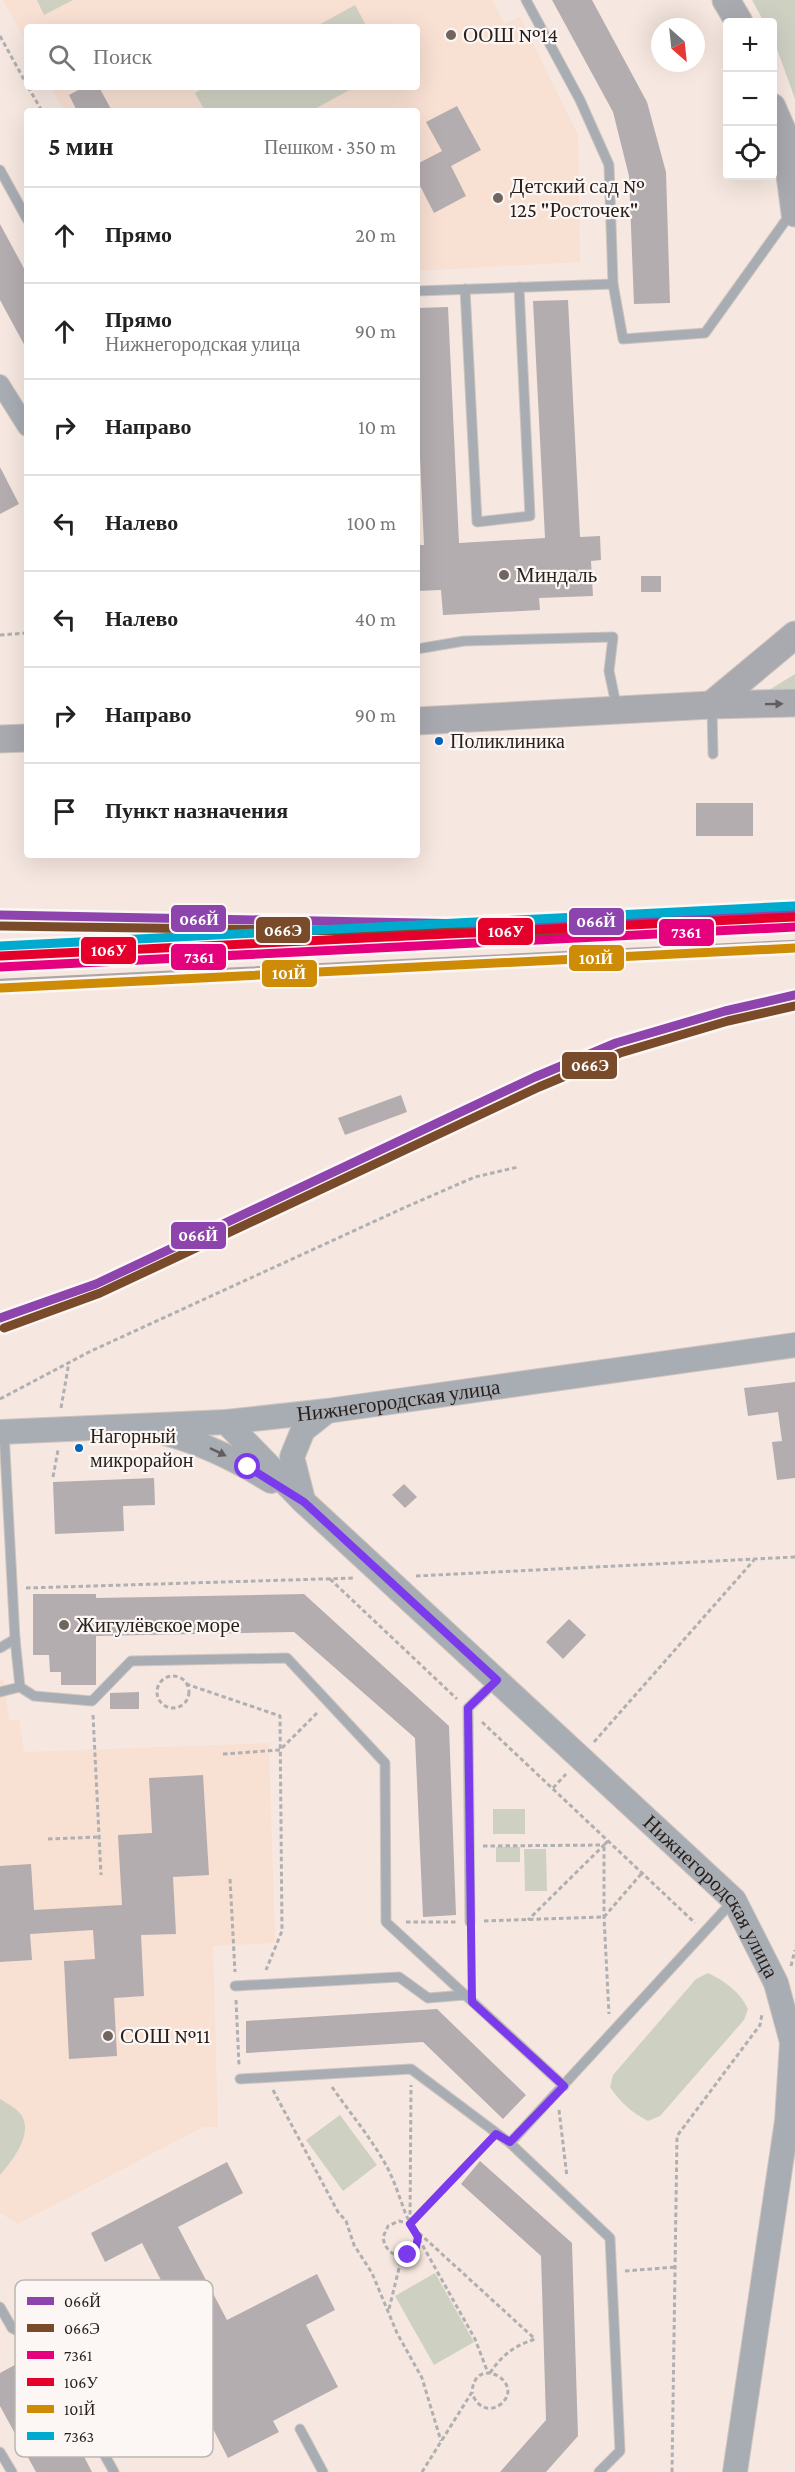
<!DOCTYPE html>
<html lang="ru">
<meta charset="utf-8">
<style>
:root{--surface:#fff;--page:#f6f6f6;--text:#222;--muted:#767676;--line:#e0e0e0}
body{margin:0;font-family:"Crimson Pro",serif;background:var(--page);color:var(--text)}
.controls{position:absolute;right:18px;top:18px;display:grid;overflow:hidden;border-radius:6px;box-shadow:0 6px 24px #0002}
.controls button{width:54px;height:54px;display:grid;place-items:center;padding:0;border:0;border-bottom:2px solid var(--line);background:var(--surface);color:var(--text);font:30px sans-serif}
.compass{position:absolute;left:651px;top:18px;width:54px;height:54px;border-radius:50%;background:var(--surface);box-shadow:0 6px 24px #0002;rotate:153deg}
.stop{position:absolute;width:18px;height:18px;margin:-14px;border:4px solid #7c3aed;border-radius:50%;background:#fff}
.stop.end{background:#7c3aed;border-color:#fff;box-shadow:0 2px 6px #0008}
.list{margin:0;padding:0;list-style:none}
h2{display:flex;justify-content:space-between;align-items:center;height:78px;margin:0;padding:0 24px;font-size:26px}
h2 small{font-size:20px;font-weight:400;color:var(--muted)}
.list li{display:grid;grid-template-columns:39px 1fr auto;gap:18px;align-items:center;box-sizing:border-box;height:96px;padding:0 24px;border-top:2px solid var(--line)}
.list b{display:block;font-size:22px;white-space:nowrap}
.list p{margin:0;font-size:20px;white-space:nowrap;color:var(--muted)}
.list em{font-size:20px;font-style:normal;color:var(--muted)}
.icon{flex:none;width:33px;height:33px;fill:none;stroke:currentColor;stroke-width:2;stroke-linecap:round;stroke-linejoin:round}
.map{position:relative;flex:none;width:795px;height:2472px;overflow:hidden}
.search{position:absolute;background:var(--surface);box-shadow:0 6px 24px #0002;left:24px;top:24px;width:396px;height:66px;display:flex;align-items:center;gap:15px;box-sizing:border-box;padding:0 21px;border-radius:6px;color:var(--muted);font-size:22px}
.panel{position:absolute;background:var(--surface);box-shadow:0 6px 24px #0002;left:24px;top:108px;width:396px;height:750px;border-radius:6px}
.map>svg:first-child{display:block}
.built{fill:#f8e0d3}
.green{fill:#ced1c2}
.building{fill:#b4adaf}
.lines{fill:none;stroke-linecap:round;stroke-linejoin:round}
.service-casing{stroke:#cfc5be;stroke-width:11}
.minor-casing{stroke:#cfc5be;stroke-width:20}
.tertiary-casing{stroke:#cfc5be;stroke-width:26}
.secondary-casing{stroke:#cfc5be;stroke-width:29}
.path{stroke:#b0afb1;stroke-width:3;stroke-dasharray:4.5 3;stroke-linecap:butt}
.service{stroke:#a8acb3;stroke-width:9}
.minor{stroke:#a8acb3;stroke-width:18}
.tertiary{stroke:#a8acb3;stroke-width:24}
.secondary{stroke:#a8aab0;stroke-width:27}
.rail{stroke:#aba7a8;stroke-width:4.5}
.rail-1-casing{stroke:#fcf7f5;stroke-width:14}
.rail-2-casing{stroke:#fcf7f5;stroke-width:14}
.rail-3-casing{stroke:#fcf7f5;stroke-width:14}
.rail-4-casing{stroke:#fcf7f5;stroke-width:14}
.rail-5-casing{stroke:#fcf7f5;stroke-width:14}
.rail-6-casing{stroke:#fcf7f5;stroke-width:14}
.rail-1{stroke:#8e44ad;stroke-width:9}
.rail-2{stroke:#7a4b2a;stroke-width:9}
.rail-3{stroke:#e5007d;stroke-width:9}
.rail-4{stroke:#e4002b;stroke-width:9}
.rail-5{stroke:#ce8b05;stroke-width:9}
.rail-6{stroke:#00a9ce;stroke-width:9}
.oneway{fill:#625e5e}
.oneway2{fill:#625e5f}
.route{stroke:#7c3aed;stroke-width:8}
.poi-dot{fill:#70655f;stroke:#fcf7f5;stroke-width:2}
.bus-dot{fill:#0065bd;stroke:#fcf7f5;stroke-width:2}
.labels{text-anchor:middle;stroke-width:4.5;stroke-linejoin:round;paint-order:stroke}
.bus-label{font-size:20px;fill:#281f1a;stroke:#fcf7f5;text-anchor:start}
.poi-label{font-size:21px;fill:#281f1a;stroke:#fcf7f5;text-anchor:start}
.street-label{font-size:21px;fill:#281f1a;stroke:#fcf7f5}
.key{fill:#fcf7f5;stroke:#bcb6b3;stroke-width:1.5}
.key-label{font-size:16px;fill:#281f1a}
.line-badge{stroke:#fcf7f5;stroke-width:2}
.badge-label{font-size:16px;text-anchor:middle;font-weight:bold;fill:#fff}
</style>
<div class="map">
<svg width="795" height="2472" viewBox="0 0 795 2472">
<rect width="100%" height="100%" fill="#f6e8e0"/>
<g class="built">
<polygon points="3,0 492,0 505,24 520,17 578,135 580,262 417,271 417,111 65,111 51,87 417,87 417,27 27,27 27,44"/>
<polygon points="0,1680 4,1681 9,1720 19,1720 24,1752 269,1743 275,1943 213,1946 218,2127 203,2127 18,2224 0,2213"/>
</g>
<g class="green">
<polygon points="37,0 73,0 44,15"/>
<polygon points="752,0 795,0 795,99 773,38 772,22 764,22"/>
<polygon points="355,5 367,27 315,27"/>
<polygon points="205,87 355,87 311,111 205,111 195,93"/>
<polygon points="795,674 795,694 769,690"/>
<rect x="493" y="1809" width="32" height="25"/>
<rect x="496" y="1847" width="24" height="15"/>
<polygon points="524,1849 546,1849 547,1891 525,1891"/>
<path d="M708 1973C725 1981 740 1992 748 2009L744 2020 660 2116 648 2121C632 2113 619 2101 610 2087L613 2075 696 1979Z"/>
<path d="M0 2099C8 2104 17 2108 22 2116 33 2135 12 2161 0 2175Z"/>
<polygon points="340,2115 377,2165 343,2191 306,2140"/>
<polygon points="435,2273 474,2342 434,2365 395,2296"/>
</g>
<g class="building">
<polygon points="552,0 592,0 647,102 666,172 670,303 634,304 629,176 613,112"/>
<polygon points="84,87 99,87 112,111 77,111 69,95"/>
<polygon points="457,106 481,150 451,166 466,196 434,213 417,180 417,164 442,151 426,122"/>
<polygon points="0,224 27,274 27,350 0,300"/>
<polygon points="568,300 580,537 600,536 601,560 591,561 593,596 539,598 540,610 443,615 441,590 417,591 417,545 424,545 417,391 417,308 448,307 459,543 545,538 533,301"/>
<polygon points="0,467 19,504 0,514"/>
<rect x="641" y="576" width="20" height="16"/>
<rect x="696" y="803" width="57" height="33"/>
<polygon points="401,1095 407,1112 345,1135 338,1118"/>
<polygon points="795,1382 795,1478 777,1480 772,1442 782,1441 778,1412 748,1416 744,1388"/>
<polygon points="154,1478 155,1505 123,1506 124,1531 55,1534 53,1482"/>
<polygon points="404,1484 417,1497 405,1508 392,1495"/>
<polygon points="33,1594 96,1594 96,1598 304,1594 449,1726 456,1915 423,1917 415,1738 294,1632 96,1636 96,1685 61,1685 61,1672 50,1672 49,1655 33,1655"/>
<polygon points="569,1619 586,1635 563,1659 546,1642"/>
<polygon points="139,1692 139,1709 110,1709 110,1693"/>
<polygon points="203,1775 209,1875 173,1877 176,1934 141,1935 144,1996 114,1998 117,2056 69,2059 64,1961 95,1959 93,1930 30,1934 32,1960 0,1962 0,1866 31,1864 34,1910 122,1905 118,1835 152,1833 149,1778"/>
<polygon points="437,2009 526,2095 503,2119 423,2042 246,2053 246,2021"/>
<polygon points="480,2161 572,2243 578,2436 546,2472 500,2472 546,2420 541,2256 461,2184"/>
<polygon points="227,2162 243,2193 178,2227 227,2320 317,2274 335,2310 306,2325 338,2387 273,2421 279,2432 228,2458 191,2386 181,2391 162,2355 191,2339 142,2243 105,2262 91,2233"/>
<polygon points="22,2361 27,2369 31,2366 37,2377 40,2375 60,2411 56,2412 61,2423 75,2448 79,2447 92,2472 36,2472 0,2406 0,2373"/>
</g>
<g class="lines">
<g class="service-casing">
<g id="service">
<polyline points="0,170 27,219"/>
<polyline points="613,284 623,339 705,333 791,213"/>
<polyline points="465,289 477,522 530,516 519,287"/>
<polyline points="417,291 613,284 609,165 580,100 526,0"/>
<polyline points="417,649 464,641 613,637 609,671 617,709"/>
<polyline points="712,708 713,754"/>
<polyline points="4,1432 15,1639 20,1687 34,1696 92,1701 131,1661 287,1658 385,1763 386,1922 564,2086"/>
<polyline points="0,1648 15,1639"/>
<polyline points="0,1692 20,1687"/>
<polyline points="470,1922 468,1708 496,1681"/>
<polyline points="235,1986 399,1977 428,1998 465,1995"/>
<polyline points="240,2079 411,2069 510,2143"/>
<polyline points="0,2307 12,2328 43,2344 114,2472"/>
<polyline points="300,2429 323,2472"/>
<polyline points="0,2452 12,2472"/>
<polyline points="599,2472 620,2451 610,2238 510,2143 732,1902"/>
</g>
</g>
<g class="minor-casing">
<polyline id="minor" points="0,384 27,427"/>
</g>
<g class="tertiary-casing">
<g id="tertiary">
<path id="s1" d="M226 1422 304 1502 734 1900 776 1983 792 2042 787 2121 735 2472"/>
<path id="s2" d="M0 1432 226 1422 327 1411 795 1345"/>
<path d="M164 1433C203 1443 237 1460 271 1481"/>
<polyline points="303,1500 292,1457 303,1430 327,1411"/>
</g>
</g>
<g class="secondary-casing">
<g id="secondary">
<polyline points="726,0 739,22"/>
<polyline points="772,107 785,137 795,213"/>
<polyline points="711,705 795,635"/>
<polyline points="417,721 711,705 795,703"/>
<polyline points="0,739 27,738"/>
</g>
</g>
<g class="path">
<polyline points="0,36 27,85"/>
<polyline points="28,87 42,111"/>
<polyline points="0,635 27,633"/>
<polyline points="0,1399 91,1351 408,1206 475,1177 518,1167"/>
<polyline points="61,1408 69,1362"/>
<polyline points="53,1477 58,1450"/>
<polyline points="416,1576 795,1557"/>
<polyline points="330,1579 457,1699"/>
<polyline points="26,1588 355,1578"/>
<circle cx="173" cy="1692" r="16"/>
<polyline points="186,1684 280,1716 282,1931 266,1970"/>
<polyline points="93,1715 101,1875"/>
<polyline points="482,1722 695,1923"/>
<polyline points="594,1742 754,1560"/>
<polyline points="223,1754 280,1750 318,1712"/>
<polyline points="553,1788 566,1774"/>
<polyline points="48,1839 99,1837"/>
<polyline points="608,1841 604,1845 604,1917 609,2014"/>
<polyline points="483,1846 604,1845 528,1920"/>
<polyline points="230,1879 235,1972"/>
<polyline points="484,1921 604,1917 642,1873"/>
<polyline points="406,1922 457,1922"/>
<polyline points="471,1936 472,1983"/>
<polyline points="791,1966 795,1950"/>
<polyline points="236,2000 239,2065"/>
<path d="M332 2087C350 2113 372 2139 387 2167 395 2182 400 2199 406 2215 409 2222 416 2227 418 2234 423 2258 387 2266 383 2237L388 2226 399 2221 410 2224"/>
<polyline points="273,2090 338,2212 346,2221 354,2245 372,2273 397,2333 422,2378 441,2441"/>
<polyline points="559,2110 567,2177"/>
<polyline points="410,2222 411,2085"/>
<polyline points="411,2222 488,2143"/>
<polyline points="419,2233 535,2339"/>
<polyline points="419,2239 475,2339 488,2373"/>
<polyline points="625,2271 676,2267"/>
<polyline points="389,2309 402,2256"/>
<path d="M490 2373C503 2354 514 2346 535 2339"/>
<path d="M422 2472 472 2392C475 2353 526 2383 501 2404 488 2414 475 2405 472 2392"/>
<polyline points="672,2472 677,2136 760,2025 762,2014"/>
</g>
<use href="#service" class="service"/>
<use href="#minor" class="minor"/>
<use href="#tertiary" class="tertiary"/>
<use href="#secondary" class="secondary"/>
<polyline class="rail" points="0,981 795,942"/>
<g class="rail-1-casing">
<g id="rail-1">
<polyline points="0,915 521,925 795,913"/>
<polyline points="0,1318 96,1284 535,1077 616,1043 725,1011 795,995"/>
</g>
</g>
<g class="rail-2-casing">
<g id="rail-2">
<polyline points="0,926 566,934"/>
<polyline points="4,1328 100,1293 539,1087 620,1053 728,1021 795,1006"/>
</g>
</g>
<g class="rail-3-casing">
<polyline id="rail-3" points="0,967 795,927"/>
</g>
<g class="rail-4-casing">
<polyline id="rail-4" points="0,956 794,917"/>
</g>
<g class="rail-5-casing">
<polyline id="rail-5" points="1,988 795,948"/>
</g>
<g class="rail-6-casing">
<polyline id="rail-6" points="0,946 794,906"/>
</g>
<use href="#rail-1" class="rail-1"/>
<use href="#rail-2" class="rail-2"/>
<use href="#rail-3" class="rail-3"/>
<use href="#rail-4" class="rail-4"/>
<use href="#rail-5" class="rail-5"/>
<use href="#rail-6" class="rail-6"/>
</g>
<defs><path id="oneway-solid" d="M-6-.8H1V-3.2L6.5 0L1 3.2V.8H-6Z" transform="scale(1.5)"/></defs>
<use class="oneway" href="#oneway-solid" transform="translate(774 704) rotate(-1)"/>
<use class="oneway2" href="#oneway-solid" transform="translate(218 1452) rotate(26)"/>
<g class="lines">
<polyline class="route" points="248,1467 304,1502 497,1680 468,1708 472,2002 564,2086 510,2142 496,2134 410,2224 418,2237 416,2247 408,2255"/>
</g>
<g class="poi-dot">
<circle cx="451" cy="35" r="6"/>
<circle cx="498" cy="198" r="6"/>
<circle cx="504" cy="575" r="6"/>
<circle cx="64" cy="1625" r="6"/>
<circle cx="108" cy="2036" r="6"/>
</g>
<g class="bus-dot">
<circle cx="439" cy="741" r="5"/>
<circle cx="79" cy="1448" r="5"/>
</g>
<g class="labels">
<g class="bus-label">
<text x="450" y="748">Поликлиника</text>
<text x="90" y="1443">Нагорный<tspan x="90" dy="24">микрорайон</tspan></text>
</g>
<g class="poi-label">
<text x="463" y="42">ООШ №14</text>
<text x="510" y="193">Детский сад №<tspan x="510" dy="24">125 "Росточек"</tspan></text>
<text x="516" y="582">Миндаль</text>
<text x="76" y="1632">Жигулёвское море</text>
<text x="120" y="2043">СОШ №11</text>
</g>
<g class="street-label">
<text dy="7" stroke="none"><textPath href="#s2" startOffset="400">Нижнегородская улица</textPath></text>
<text dy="7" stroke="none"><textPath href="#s1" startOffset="681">Нижнегородская улица</textPath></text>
</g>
</g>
<rect x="15" y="2280" width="198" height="177" rx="9" class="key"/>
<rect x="27" y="2297" width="27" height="8" fill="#8e44ad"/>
<rect x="27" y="2324" width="27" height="8" fill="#7a4b2a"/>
<rect x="27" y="2351" width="27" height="8" fill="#e5007d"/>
<rect x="27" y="2378" width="27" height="8" fill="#e4002b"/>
<rect x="27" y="2405" width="27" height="8" fill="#ce8b05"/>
<rect x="27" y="2432" width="27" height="8" fill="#00a9ce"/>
<g class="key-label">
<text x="64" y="2307">066Й</text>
<text x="64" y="2334">066Э</text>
<text x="64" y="2361">7361</text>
<text x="64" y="2388">106У</text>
<text x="64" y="2415">101Й</text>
<text x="64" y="2442">7363</text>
</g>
<g class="line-badge">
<rect x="170" y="904" width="57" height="29" rx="6" fill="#8e44ad"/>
<rect x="568" y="907" width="57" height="29" rx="6" fill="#8e44ad"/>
<rect x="255" y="916" width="56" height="28" rx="6" fill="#7a4b2a"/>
<rect x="477" y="917" width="57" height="29" rx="6" fill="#e4002b"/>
<rect x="658" y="918" width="57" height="29" rx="6" fill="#e5007d"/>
<rect x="80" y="936" width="57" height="29" rx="6" fill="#e4002b"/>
<rect x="170" y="943" width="57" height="28" rx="6" fill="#e5007d"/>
<rect x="568" y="944" width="57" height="28" rx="6" fill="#ce8b05"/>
<rect x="261" y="959" width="57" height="29" rx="6" fill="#ce8b05"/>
<rect x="561" y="1051" width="57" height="29" rx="6" fill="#7a4b2a"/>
<rect x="170" y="1221" width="57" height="29" rx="6" fill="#8e44ad"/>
</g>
<g class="badge-label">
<text x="199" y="925">066Й</text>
<text x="596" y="927">066Й</text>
<text x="283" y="936">066Э</text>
<text x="506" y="937">106У</text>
<text x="686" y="938">7361</text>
<text x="109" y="956">106У</text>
<text x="199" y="963">7361</text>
<text x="596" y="964">101Й</text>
<text x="289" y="979">101Й</text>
<text x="590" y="1071">066Э</text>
<text x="198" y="1241">066Й</text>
</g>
</svg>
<div class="controls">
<button>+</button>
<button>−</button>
<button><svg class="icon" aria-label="locate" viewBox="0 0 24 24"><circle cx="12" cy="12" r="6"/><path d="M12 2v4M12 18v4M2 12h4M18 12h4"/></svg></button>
</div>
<svg class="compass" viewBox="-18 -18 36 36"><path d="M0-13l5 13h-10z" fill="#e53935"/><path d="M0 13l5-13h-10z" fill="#767676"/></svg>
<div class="stop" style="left:248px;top:1467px"></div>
<div class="stop end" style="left:408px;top:2255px"></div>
<div class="search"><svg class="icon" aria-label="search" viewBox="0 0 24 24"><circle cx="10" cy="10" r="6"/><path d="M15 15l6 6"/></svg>Поиск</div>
<section class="panel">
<h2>5 мин<small>Пешком · 350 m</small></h2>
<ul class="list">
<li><svg class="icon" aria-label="ahead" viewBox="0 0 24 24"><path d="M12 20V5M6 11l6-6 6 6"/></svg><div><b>Прямо</b></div><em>20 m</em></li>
<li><svg class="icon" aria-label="ahead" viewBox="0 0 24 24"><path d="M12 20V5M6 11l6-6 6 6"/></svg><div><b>Прямо</b><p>Нижнегородская улица</p></div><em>90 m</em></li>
<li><svg class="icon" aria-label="right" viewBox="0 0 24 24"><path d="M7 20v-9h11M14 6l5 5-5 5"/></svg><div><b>Направо</b></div><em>10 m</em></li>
<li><svg class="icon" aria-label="left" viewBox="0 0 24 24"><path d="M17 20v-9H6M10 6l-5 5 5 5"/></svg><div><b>Налево</b></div><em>100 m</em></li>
<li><svg class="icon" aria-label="left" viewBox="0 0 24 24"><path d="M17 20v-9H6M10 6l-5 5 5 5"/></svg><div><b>Налево</b></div><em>40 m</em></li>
<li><svg class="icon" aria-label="right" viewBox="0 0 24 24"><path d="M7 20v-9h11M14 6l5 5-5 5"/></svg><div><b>Направо</b></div><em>90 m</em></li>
<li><svg class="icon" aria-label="arrive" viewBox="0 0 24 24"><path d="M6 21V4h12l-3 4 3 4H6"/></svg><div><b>Пункт назначения</b></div></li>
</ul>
</section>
</div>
